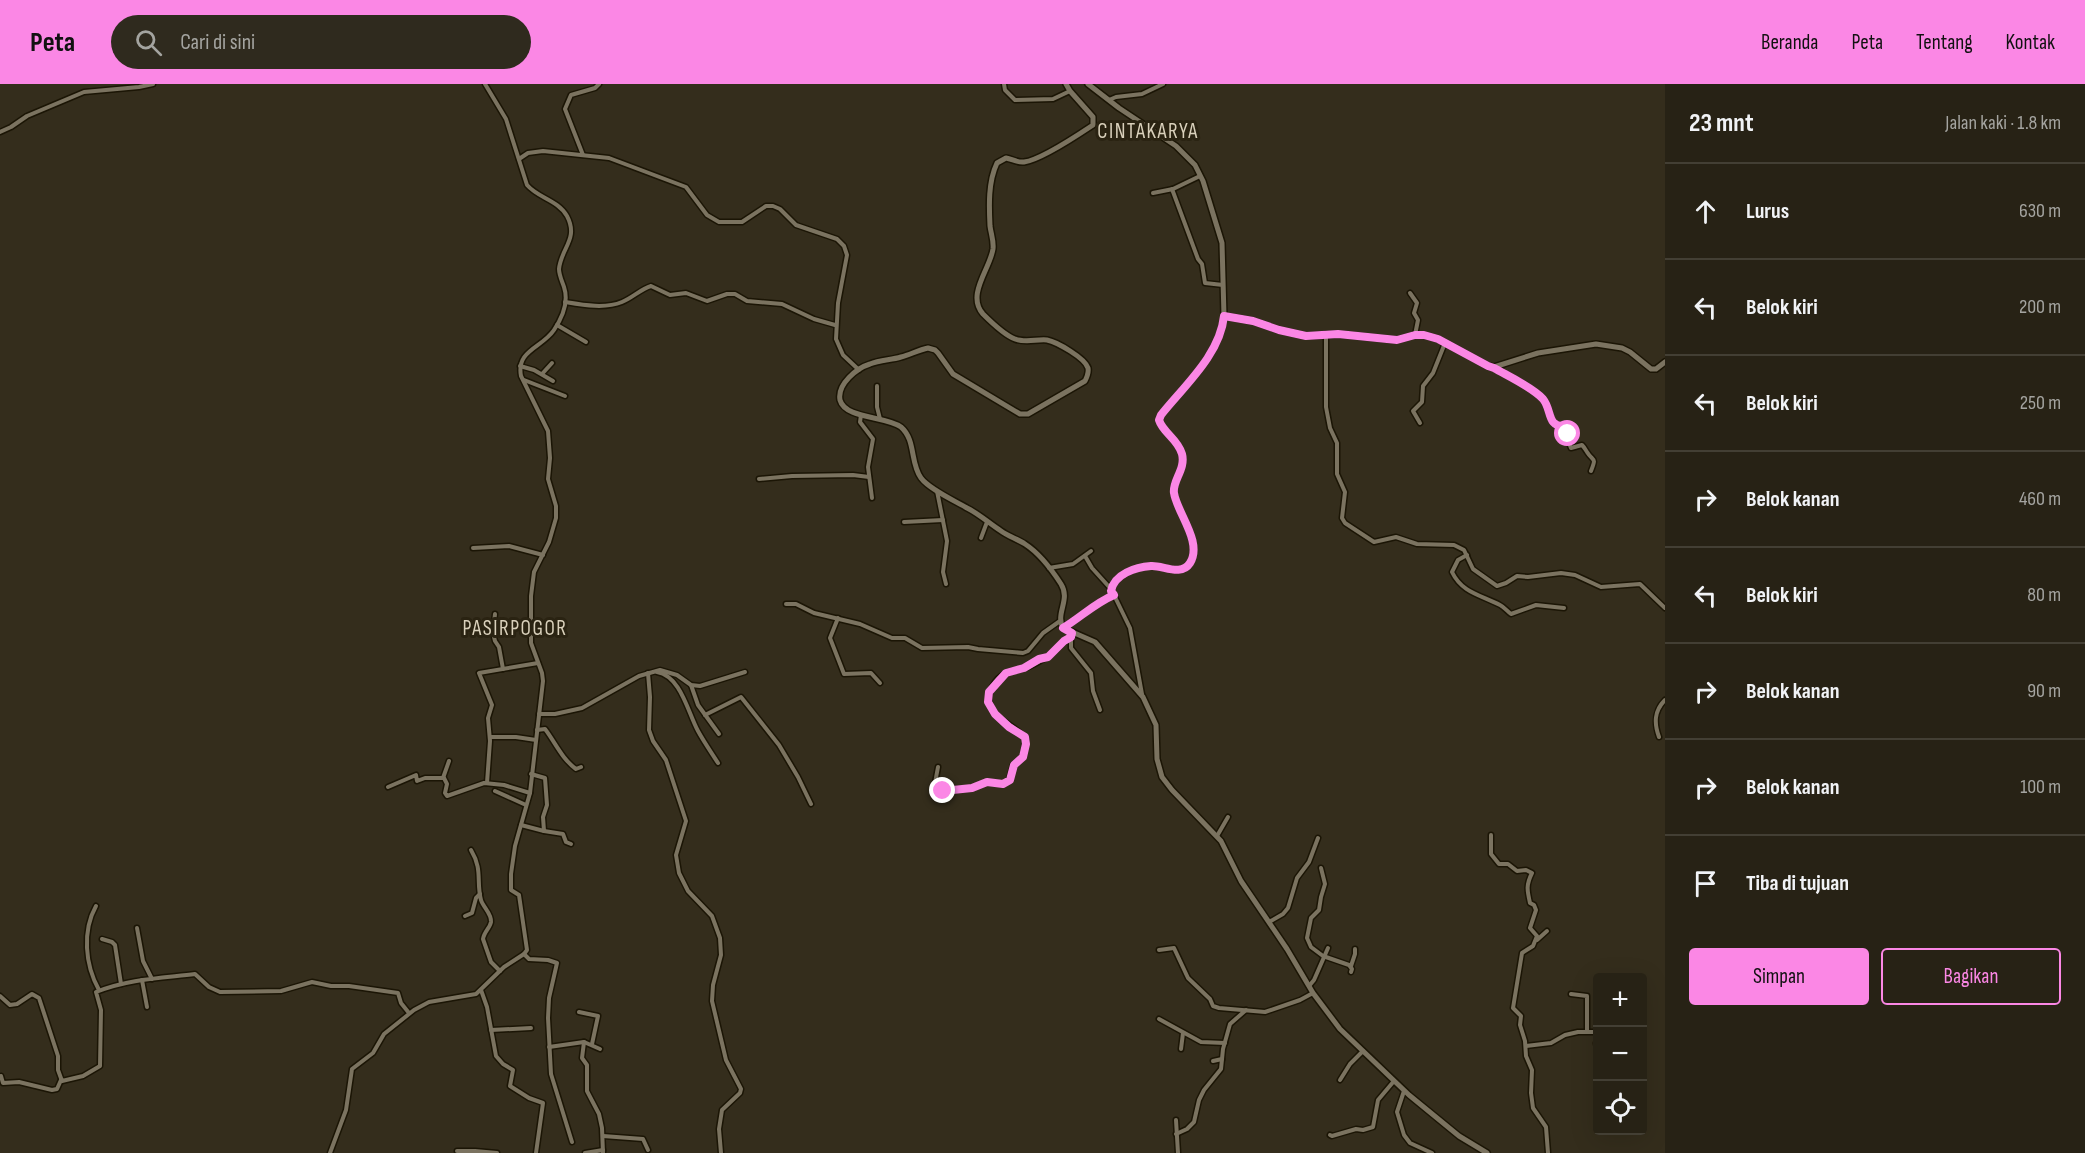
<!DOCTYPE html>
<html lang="id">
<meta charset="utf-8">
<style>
:root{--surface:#272215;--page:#2f2a1e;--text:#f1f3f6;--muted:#a4a4a0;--line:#433f34;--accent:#fb87e5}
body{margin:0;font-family:"Sofia Sans Condensed",sans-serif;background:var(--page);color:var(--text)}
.controls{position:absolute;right:18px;bottom:18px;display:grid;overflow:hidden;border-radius:6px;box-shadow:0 6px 24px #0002}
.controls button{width:54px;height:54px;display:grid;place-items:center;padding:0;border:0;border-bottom:2px solid var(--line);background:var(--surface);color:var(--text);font:30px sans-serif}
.stop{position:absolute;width:18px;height:18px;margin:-14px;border:4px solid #fb87e5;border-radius:50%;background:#fff}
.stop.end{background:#fb87e5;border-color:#fff;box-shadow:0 2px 6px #0008}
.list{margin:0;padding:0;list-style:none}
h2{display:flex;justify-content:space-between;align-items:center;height:78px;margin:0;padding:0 24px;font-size:26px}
h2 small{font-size:20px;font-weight:400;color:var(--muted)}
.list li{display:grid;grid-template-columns:39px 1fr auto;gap:18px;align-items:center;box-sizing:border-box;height:96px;padding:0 24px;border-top:2px solid var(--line)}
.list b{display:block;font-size:22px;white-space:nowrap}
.list em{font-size:20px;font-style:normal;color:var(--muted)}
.actions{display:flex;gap:12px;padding:18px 24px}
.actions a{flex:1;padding:14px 0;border:2px solid var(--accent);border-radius:6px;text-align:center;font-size:21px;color:var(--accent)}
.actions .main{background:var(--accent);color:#111}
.icon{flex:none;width:33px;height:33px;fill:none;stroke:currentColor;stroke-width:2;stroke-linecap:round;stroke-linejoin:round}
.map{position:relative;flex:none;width:1665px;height:1069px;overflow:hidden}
header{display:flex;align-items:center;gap:36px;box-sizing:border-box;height:84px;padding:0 30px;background:var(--accent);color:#111}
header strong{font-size:28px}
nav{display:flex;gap:33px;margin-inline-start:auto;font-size:21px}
.search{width:420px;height:54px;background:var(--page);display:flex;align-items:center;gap:15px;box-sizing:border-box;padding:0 21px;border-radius:33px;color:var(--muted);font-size:22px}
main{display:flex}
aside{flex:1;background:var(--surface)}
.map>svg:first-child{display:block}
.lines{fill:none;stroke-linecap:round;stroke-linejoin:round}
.street-casing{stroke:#1b1505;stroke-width:7}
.secondary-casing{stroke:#1b1505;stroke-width:8}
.street{stroke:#7b7360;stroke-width:4}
.secondary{stroke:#7b7360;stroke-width:5}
.route{stroke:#fb87e5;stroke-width:8}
.labels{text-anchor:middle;stroke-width:6;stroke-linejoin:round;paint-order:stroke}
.quarter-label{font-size:21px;letter-spacing:1.5px;fill:#d9d0bb;stroke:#2a2312}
</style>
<header>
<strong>Peta</strong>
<div class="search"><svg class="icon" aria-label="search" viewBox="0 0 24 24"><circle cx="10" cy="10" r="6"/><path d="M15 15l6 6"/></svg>Cari di sini</div>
<nav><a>Beranda</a><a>Peta</a><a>Tentang</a><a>Kontak</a></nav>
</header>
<main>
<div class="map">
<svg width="1665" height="1069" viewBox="0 0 1665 1069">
<rect width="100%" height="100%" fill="#342d1c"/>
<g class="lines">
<g class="street-casing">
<g id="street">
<polyline points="1004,0 1005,6 1015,16 1053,15 1070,7"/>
<polyline points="1109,16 1116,13 1142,10 1163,0"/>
<polyline points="0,48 11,43 27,32 84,8 139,3 153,0"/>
<polyline points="583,71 565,25 571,11 595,4 599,0"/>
<polyline points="519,75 528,69 543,67 609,74 686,103 707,131 719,138 742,138 766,122 773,122 780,125 796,141 837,155 844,162 847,171 838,219 836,255 843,271 859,286"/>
<polyline points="1172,105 1198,175 1202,180 1205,199 1223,201"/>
<polyline points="1153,109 1173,105 1200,92"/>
<polyline points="1410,209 1417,219 1414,229 1418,236 1415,251"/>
<path d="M565 218C583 221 605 225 622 218 632 214 641 205 651 202L670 211 686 209 707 217 727 210H735L747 217 782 220 814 235 835 241"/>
<polyline points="557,241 586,258"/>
<polyline points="1326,250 1326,323 1330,344 1337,359 1337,390 1345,408 1342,434 1345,439 1374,458 1396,453 1417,460 1454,461 1464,466 1473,485 1497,502 1506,499 1517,492 1528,493 1561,489 1575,491 1601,503 1640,500 1665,524"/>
<polyline points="520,282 534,286 553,297"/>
<path d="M1494 283C1508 292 1534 303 1543 316 1549 324 1549 336 1557 342H1564V347L1571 352 1569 359 1571 364 1582 361C1584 363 1585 365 1587 368 1593 378 1597 372 1591 387"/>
<polyline points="542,290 552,279"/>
<polyline points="524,296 565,312"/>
<polyline points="877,302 877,323 880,335"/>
<polyline points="861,331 860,338 873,355 868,383 872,414"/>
<polyline points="1420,339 1413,327 1422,318 1423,302 1433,289 1445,259"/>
<polyline points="759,395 792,392 853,391 869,393"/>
<polyline points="937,407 947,457 943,488 946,500"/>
<polyline points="904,438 943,436"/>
<polyline points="981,454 987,438"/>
<polyline points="473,464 509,462 543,471"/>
<path d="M1467 471 1458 476 1452 488C1462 509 1481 511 1500 521 1504 523 1507 527 1511 530L1536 521 1564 524"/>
<polyline points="1085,472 1092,484 1111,505"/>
<polyline points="1049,484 1073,480 1091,467"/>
<polyline points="1114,511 1130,544 1142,610"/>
<polyline points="786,520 796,520 814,529 860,540 892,554 905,554 922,564 968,563 978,565 1023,569 1028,567 1043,549 1060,537"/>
<polyline points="495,530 493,549 495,557 499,563 503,585"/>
<polyline points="838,534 830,554 844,590 871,589 880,599"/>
<path d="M1063 544C1081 533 1095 518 1114 511L1111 507C1115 490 1140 481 1156 482 1166 483 1182 492 1190 479 1203 458 1177 429 1174 409 1172 397 1186 385 1182 370 1178 355 1163 349 1159 336L1161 331C1184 302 1220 271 1224 232"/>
<polyline points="1071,553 1071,564 1091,589 1093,607 1100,626"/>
<path d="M657 588C681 592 688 629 698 647 704 658 711 668 718 679"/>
<polyline points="648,589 650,613 649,646 653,657 666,676 686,737 676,771 679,789 688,807 712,832 720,854 721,871 713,901 712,917 726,976 741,1005 740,1009 722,1026 719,1045 721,1069"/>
<polyline points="691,601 698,621 719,650"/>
<polyline points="539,630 555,630 582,624 639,592 660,586 677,591 691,601 700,602 745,588"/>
<polyline points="705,631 741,613 779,661 798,693 811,720"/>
<path d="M537 646 545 645C555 658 562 675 576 685L581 683"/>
<polyline points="490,653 516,653 536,656"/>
<path d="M1659 653C1654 639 1654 627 1665 616"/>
<path d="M938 683 935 699 937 707 972 704 987 698 1003 700 1009 696 1013 681 1023 673 1026 656C1020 644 1000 639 992 625 984 611 994 594 1008 588 1013 586 1020 586 1026 584 1029 583 1048 573 1050 571 1058 565 1062 558 1071 553"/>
<polyline points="531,690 545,694 547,721 543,733 544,747 563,750 566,758 571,760"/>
<polyline points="443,694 449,677"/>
<polyline points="487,699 490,657 488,634 492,621 479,589 538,579"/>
<polyline points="388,703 416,691 417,697 425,694 444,694 447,700 445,709 447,712 484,699 504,701 530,709"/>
<polyline points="495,707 526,721"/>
<polyline points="521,741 544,747"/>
<path d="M1491 751V770L1499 780H1508L1517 787 1526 786 1532 789C1526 801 1527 806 1530 819L1534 821 1536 826 1530 844 1537 852 1533 862 1522 869 1513 924 1521 932 1520 941 1525 957 1526 972 1532 986 1531 1009 1533 1024 1546 1043 1548 1069"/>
<polyline points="1217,752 1228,733"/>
<path d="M471 766C483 786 476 797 481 816 483 823 492 830 491 838 490 844 484 848 483 855L491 878 500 887"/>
<polyline points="1321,784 1325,800 1321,813 1319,826 1311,834 1307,854 1311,863 1323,872 1349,881 1352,885 1351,888"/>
<path d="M96 822C82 847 85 881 99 906"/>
<polyline points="465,832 472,829 476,814 480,810"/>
<polyline points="1269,838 1283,830 1288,824 1297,794 1309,778 1318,754"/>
<polyline points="137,844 143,877 152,895"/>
<polyline points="102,855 112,858 115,861 121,900"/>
<polyline points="1537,856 1547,847"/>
<polyline points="1159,866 1174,864 1188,894 1210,915 1213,922 1219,924 1265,928 1300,916 1313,909"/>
<polyline points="524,870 529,875 548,876 557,879 549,914 548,934 551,990 572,1058"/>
<polyline points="1351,882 1355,870 1355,865"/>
<polyline points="142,896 147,923"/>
<polyline points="1309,902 1314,896 1328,864"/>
<polyline points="481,906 487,923 496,972 503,980 513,986 510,1002 529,1014 543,1019 536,1069"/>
<polyline points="1571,910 1587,912 1587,947"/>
<path d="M0 912 10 921 17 920 32 910 39 914 58 972V986L62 997 83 992 100 982 101 926 96 908C128 895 162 894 195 890L209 903 220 908 281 907 312 898 331 902H349L398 909 401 919 409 929"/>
<polyline points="579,928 598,932 592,960"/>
<polyline points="1159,935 1201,958 1225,959"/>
<polyline points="491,946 531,944"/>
<polyline points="1598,953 1596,959 1598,970"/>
<polyline points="584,958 582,974 587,981 587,1007 599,1030 602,1044 603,1069"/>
<polyline points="1526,962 1551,959 1565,951 1578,948 1598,948"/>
<polyline points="549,963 584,958 600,965"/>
<polyline points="1181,965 1183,949"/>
<polyline points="1598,976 1598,1001"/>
<polyline points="1213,977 1222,975"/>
<polyline points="1,992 3,999 19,998 52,1006 57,1005 61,996"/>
<polyline points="1340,996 1350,980 1363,967"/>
<polyline points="1404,1007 1397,1028 1404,1051 1410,1059 1432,1069"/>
<polyline points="1176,1036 1178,1069"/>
<polyline points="1176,1050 1187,1045 1194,1038 1199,1016 1204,1006 1221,985 1223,965 1230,940 1246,926"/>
<polyline points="1330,1051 1332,1052 1356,1045 1363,1046 1373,1043 1378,1016 1394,997"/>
<polyline points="603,1052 643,1055 648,1066"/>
<polyline points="457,1067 475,1067 497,1069"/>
<path d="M330 1069 346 1026 352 985 373 969 384 950 414 926 429 918 476 910 504 883 524 870 527 866 519 811 511 806V790L515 762 530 709 543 597 542 589 531 559V512L534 488 549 458 556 434V422L548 395 550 374 548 347 521 292C516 266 542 264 554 246 562 234 569 218 564 203 562 197 559 191 559 185 561 164 579 155 567 132 558 116 538 114 527 101L506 35 485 0"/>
<polyline points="585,1069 603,1066"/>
</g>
</g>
<g class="secondary-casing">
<g id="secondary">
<path d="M1066 0 1070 7 1093 33V41C1078 51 1041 76 1024 78 1018 79 1012 75 1006 74L997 79C988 98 989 122 990 142 991 150 994 157 993 165 990 185 966 211 983 230 991 238 1004 251 1015 255 1025 259 1037 255 1047 256 1057 258 1085 274 1088 284 1089 289 1087 293 1085 297L1028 330H1020L953 290 938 269 935 266 928 264C918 266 910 271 901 273 891 276 880 276 870 280 857 284 837 300 840 316 845 335 886 332 901 343 916 356 910 379 921 394 929 405 955 417 967 424 979 430 989 439 1001 447 1008 452 1017 455 1025 460 1039 469 1052 486 1061 500 1071 516 1055 529 1063 544L1095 558 1143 613 1156 641 1157 675 1162 693 1172 706 1221 757 1241 797 1287 865 1313 909 1340 945 1409 1011 1459 1052 1487 1069"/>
<polyline points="1088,0 1119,24 1176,62 1195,81 1203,97 1222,159 1224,232 1253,237 1279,246 1306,252 1338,250 1397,256 1415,251 1424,251 1438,255 1488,282 1494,283 1538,269 1596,260 1622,264 1630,268 1651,285 1656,285 1665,278"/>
</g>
</g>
<use href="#street" class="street"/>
<use href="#secondary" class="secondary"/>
</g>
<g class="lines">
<path class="route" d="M943 707 972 704 987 698 1003 700 1010 696 1014 681 1023 673 1026 660 1025 653 1009 643 995 630 988 618 989 608 1006 589 1024 584 1039 575 1048 573 1064 557 1071 553 1072 549 1063 544C1081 533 1095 519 1114 511L1111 507C1114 490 1136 483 1151 482 1163 481 1181 493 1190 479 1203 458 1177 429 1174 409 1172 397 1186 385 1182 370 1178 355 1163 349 1159 336L1161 331C1184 302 1220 271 1224 232L1253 237 1279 246 1306 252 1338 250 1397 256 1415 251H1424L1438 255 1488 282 1494 284C1508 292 1532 303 1543 315 1552 326 1547 343 1564 342V346L1568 350"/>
</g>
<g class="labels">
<g class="quarter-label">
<text x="1148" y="54">CINTAKARYA</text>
<text x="515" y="551">PASIRPOGOR</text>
</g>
</g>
</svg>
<div class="controls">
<button>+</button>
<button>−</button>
<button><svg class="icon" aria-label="locate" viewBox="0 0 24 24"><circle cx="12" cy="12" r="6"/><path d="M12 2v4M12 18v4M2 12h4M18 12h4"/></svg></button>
</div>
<div class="stop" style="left:1568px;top:350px"></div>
<div class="stop end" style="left:943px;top:707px"></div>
</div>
<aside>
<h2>23 mnt<small>Jalan kaki · 1.8 km</small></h2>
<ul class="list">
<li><svg class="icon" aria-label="ahead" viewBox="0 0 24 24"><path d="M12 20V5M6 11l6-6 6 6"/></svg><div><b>Lurus</b></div><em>630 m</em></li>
<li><svg class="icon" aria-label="left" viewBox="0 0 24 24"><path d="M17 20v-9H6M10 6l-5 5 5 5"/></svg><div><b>Belok kiri</b></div><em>200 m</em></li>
<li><svg class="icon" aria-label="left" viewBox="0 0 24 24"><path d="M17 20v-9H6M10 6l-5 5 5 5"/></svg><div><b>Belok kiri</b></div><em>250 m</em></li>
<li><svg class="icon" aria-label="right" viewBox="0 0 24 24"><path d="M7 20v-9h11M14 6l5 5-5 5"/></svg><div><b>Belok kanan</b></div><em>460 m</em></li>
<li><svg class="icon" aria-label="left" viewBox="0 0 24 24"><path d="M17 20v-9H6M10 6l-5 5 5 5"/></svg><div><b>Belok kiri</b></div><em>80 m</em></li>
<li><svg class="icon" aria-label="right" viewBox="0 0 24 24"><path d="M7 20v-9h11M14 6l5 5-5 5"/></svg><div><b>Belok kanan</b></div><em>90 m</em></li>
<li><svg class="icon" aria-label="right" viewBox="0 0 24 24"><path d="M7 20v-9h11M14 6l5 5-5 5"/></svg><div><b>Belok kanan</b></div><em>100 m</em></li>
<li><svg class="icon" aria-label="arrive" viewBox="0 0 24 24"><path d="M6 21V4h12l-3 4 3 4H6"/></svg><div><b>Tiba di tujuan</b></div></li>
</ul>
<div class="actions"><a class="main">Simpan</a><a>Bagikan</a></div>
</aside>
</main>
